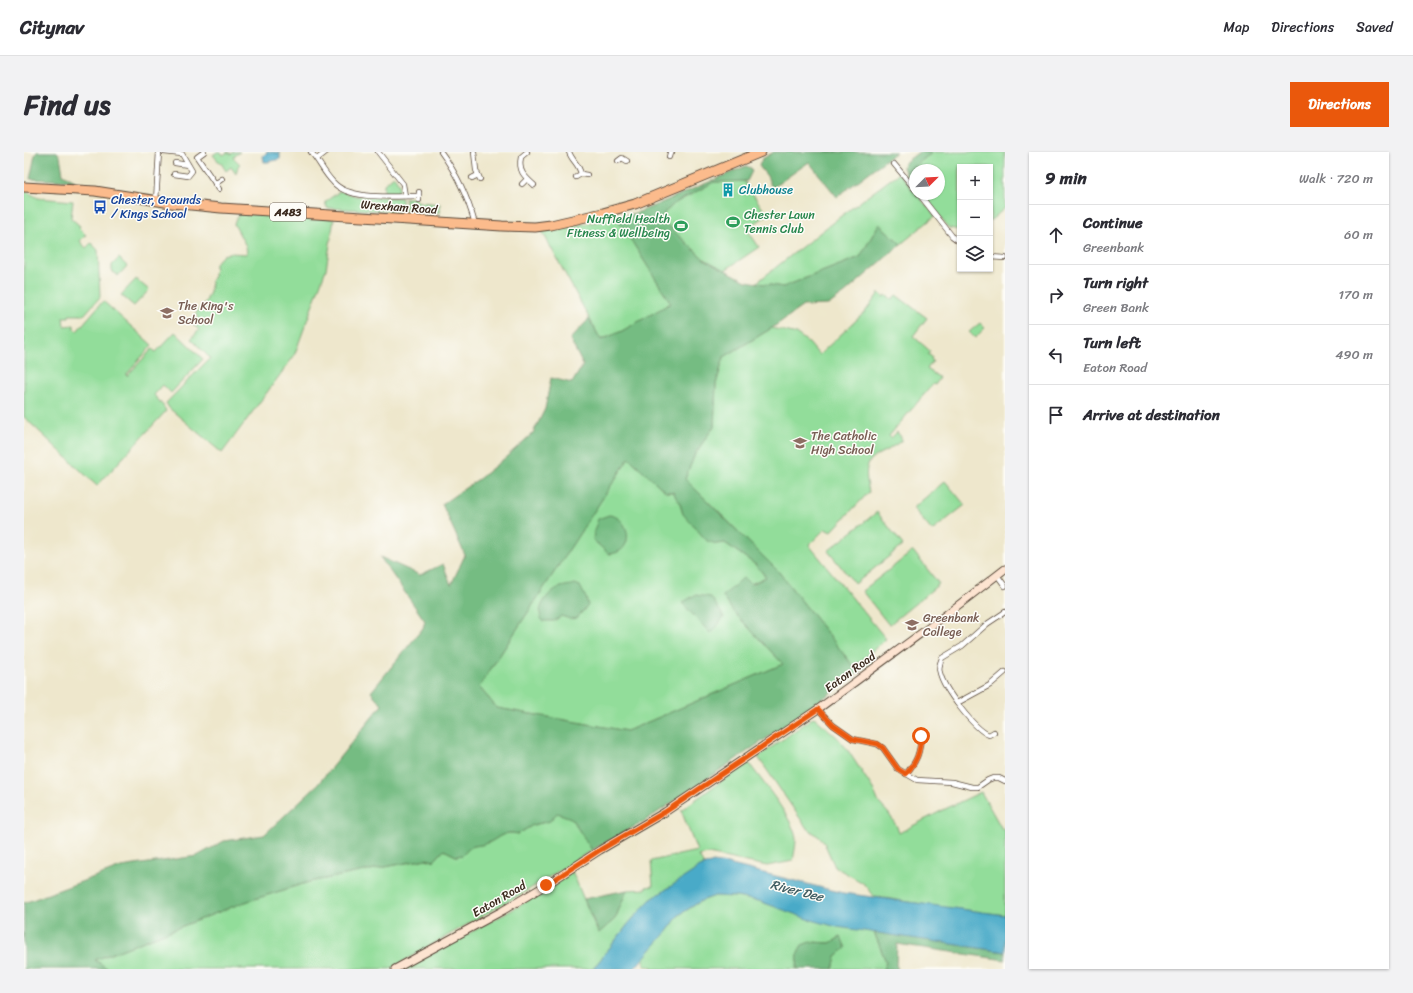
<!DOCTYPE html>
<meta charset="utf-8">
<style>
:root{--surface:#fff;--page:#f2f2f3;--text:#2b2b33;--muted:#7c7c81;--line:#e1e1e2;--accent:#ea580c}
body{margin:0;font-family:Sriracha,sans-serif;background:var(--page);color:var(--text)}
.controls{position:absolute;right:12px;top:12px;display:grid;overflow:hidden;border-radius:0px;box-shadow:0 1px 3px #0004}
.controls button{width:36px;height:36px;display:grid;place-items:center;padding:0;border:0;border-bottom:1px solid var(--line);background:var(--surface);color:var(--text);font:20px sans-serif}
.compass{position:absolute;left:885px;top:12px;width:36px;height:36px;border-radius:50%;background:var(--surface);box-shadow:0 1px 3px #0004;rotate:66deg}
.stop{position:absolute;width:12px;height:12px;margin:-9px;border:3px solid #ea580c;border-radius:50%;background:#fff}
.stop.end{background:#ea580c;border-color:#fff;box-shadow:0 1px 4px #0008}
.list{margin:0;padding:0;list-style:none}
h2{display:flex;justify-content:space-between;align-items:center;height:52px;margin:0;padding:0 16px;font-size:17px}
h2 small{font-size:13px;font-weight:400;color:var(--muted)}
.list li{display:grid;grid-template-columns:26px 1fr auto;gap:12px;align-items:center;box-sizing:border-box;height:60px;padding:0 16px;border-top:1px solid var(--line)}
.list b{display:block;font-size:15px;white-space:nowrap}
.list p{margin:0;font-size:13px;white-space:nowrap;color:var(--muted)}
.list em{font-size:13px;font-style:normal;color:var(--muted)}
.icon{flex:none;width:22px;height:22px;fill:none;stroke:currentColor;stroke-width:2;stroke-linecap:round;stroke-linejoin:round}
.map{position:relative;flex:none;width:981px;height:817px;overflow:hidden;border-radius:0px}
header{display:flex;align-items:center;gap:24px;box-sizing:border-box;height:56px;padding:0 20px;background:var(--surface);border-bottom:1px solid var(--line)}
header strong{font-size:19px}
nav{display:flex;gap:22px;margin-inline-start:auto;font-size:14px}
.intro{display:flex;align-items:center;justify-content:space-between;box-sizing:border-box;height:96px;padding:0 24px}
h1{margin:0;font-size:28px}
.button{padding:10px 18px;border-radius:0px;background:var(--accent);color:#fff;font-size:14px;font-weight:700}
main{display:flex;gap:24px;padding:0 24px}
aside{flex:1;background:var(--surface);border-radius:0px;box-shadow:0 1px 3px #0004}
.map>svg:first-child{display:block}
.green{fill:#92dd9a;stroke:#66845c}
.forest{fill:#75bc82;stroke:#587350;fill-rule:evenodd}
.water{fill:#48aac8;stroke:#426a73}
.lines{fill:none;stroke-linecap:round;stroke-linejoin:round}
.street-casing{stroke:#564638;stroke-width:6}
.secondary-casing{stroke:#564638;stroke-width:9}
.highway-casing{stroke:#564638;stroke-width:11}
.street{stroke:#fff;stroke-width:4.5}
.secondary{stroke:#fde4d1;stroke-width:7}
.highway{stroke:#fbbb8c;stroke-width:9}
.route{stroke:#ea580c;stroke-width:5}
.labels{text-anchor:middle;stroke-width:3;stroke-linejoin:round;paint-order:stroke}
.shield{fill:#fdfcf7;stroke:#75695f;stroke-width:1}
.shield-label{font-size:11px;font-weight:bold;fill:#3b2a1e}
.culture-label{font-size:12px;fill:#0d838f;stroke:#fdfcf7;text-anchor:start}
.transit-label{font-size:12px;fill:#164399;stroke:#fdfcf7;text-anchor:start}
.street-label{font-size:12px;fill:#3b2a1e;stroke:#fdfcf7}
.leisure-label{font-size:12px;fill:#27864d;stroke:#fdfcf7;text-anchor:start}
.education-label{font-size:12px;fill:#785e54;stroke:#fdfcf7;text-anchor:start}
.water-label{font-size:13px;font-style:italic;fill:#405d62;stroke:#fdfcf7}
</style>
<header>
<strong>Citynav</strong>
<nav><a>Map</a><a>Directions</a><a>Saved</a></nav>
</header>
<div class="intro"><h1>Find us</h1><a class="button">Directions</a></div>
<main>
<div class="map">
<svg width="981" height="817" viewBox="0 0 981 817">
<rect width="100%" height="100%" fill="#fdfcf7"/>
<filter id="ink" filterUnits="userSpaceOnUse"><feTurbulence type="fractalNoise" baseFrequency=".025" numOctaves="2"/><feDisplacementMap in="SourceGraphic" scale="8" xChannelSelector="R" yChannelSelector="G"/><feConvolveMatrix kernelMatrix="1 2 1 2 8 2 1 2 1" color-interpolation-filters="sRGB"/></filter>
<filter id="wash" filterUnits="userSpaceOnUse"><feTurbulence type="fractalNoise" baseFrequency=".012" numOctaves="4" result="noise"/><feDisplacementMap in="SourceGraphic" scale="16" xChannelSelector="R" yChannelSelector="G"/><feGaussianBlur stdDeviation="0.9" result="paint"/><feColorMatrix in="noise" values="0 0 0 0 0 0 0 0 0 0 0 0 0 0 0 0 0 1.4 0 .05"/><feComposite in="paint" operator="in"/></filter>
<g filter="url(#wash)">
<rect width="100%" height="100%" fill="#eee7cc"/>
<g class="green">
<polygon points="193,0 197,0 199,3 204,0 207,2 209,0 216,0 209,5 216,12 214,14 212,22 207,15 202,19 197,11 196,11 189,3"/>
<polygon points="909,0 981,0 981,56 966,69 966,15 936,15 936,78 925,76 898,42 915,42 915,18 891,18 891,34 881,21"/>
<polygon points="875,21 891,40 891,42 893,42 911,64 877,92 855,72 836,105 759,135 732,131 817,64"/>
<polygon points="370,24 375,32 375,38 371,41 360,41 360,32"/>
<polygon points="720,29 743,63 723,77 735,95 701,118 680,107 641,71 639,64 641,60 651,51 690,30"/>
<polygon points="0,39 2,39 14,46 49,49 47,66 56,74 55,76 62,83 56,89 62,96 67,91 74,98 76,145 60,163 45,163 45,165 39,165 40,174 50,173 50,177 53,179 79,149 128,193 102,223 103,224 128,197 132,200 151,180 179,207 147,241 139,233 130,243 138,252 142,259 73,334 0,265"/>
<polygon points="316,39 332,44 378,46 378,60 303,56 301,50"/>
<polygon points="381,46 391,46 392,48 395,50 416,52 415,61 381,59"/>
<polygon points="215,61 310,67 302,117 270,204 198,301 145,256 142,251 186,206 167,187 175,178 168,171 174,165 171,162 182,149 186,140 187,129 190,124 191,112 199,103 206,101 223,102 222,94 210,72"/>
<polygon points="593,66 647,151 598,179 577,188 518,79"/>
<polygon points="95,106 103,114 94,124 88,119 88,113"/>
<polygon points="112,127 125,138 110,154 97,143"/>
<path d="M855 141 860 145 861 143 868 147 872 143 903 166 889 184 906 199 904 202 908 205 907 207 909 209 903 217 916 226 911 233 909 232 865 284 867 286 873 280 877 285V289C852 308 836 300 845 340L807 380 801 377 785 393 862 487 830 515 754 419 661 327 671 302 690 274 692 232 700 205 748 176 773 182 785 191 795 203 841 160Z"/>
<polygon points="956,171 961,176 951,186 945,180"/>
<polygon points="605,306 642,340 649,340 656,352 659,362 693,392 701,391 732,413 742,425 699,444 708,458 759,512 603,579 473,556 455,535"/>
<polygon points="921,329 941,353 908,379 889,356"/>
<polygon points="853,360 879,393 831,432 804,399"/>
<polygon points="889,399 915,432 865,473 838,439"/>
<polygon points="790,565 813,585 823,597 849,637 855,651 865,662 873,675 875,681 919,658 957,640 978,677 981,676 981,763 909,754 849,744 839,731 811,715 799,688 782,675 734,605"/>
<path d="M724 610C737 628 770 667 772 687 772 694 770 702 769 709L743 714 684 702 675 704 680 713 626 748 605 771 569 817H379L497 753 548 719 574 781 591 767 603 738 622 737V735L629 734 627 709 673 699 657 658Z"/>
<path d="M533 660 547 666 568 698 504 738 393 801 367 817H84L71 808 218 751 285 730 402 707 410 709 420 698 432 704 438 703C450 690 450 696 464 691 475 686 480 678 494 682L509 673 526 669Z"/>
<polygon points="691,744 712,745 735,749 784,766 850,780 862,810 859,817 809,817 812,804 821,796 817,785 806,791 786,790 774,800 773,817 627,817 629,815 620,814 620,805 645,777 655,763 677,749"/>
</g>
<g class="forest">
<polygon points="13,0 33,0 36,4 39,22 51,29 6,27 11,3"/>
<polygon points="750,0 872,0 813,45 785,10 748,36 743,24 735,14 738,7"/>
<polygon points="895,0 909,0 881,21 879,15 880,11"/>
<path d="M722 14 727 16 728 19 723 29 690 30 651 51 641 60 639 64 641 71 680 107 722 129 759 135 836 105 855 72 877 92 821 141 804 153 779 154 748 176 700 205 692 232 690 274 671 302 661 327 754 419 830 515 844 503 849 510 771 567 624 667 568 698 547 666 533 661 526 669 509 673 494 682C480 678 475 686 464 691 450 696 450 690 439 703L432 704 420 698 410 709 402 707 285 730 218 751 71 808 84 817H0V751L97 715 173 704 200 689 240 683 294 632 358 553 347 540 399 476 401 469 356 405 396 423 419 412 427 433 441 403 418 352 456 326 481 306 509 281 521 257 527 226 548 231 559 213 546 187 565 167 577 188 598 179 647 151 593 66 618 59ZM605 306 642 340H649L656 352 659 362 683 389 693 392 701 391 732 413 742 425 728 432 719 426 699 444 708 458 759 512 603 579 473 556 455 535Z"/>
<path d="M585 363C607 365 612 401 585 402L569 388 570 379 574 367Z"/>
<path d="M551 432 556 434 562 446 564 453 553 466 546 467 537 464 530 469H519C511 460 521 445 529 439 535 434 544 434 551 432Z"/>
<polygon points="671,443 687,445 700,465 687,482 658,451"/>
<polygon points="603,738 591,767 575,781 560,747"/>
<polygon points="850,780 981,800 981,808 873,792 872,813 874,817 859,817 862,810"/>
<polygon points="817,785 822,796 812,804 809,817 773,817 774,800 778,793 786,790 806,791"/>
</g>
<g class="water">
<polygon points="243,0 256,1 256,7 244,10 240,10 239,4"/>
<polygon points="689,710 704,712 819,741 981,763 981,800 813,775 784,767 735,749 712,745 691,744 677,749 655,763 645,777 610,817 569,817 605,771 626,748 676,715"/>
</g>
</g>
<g filter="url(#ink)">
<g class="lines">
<g class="street-casing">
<g id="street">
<polyline points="140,0 158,2 168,19 164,24 150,22"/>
<polyline points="180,0 173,5 195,37"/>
<path d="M287 0C295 9 300 21 309 30 325 49 371 44 395 44"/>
<polyline points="354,0 379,32 381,44"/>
<path d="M417 0C433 22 444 46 451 72"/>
<polyline points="450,0 452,18 456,27"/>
<path d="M503 0 497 5C494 19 500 24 510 33"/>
<path d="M545 0C548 9 555 12 557 22"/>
<polyline points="645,5 646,1 648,0"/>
<polyline points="293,7 302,0"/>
<polyline points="594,9 598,6 603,9"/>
<polyline points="151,11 164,13"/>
<polyline points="870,12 891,37"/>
<polyline points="552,25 557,22 563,23"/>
<polyline points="448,26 454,23"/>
<polyline points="191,32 198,27"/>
<polyline points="498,32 503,27"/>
<polyline points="895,42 928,84 936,90"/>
<polyline points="395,48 395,40"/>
<polyline points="132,49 135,0"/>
<polyline points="966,105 981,106"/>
<polyline points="973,423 981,434"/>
<polyline points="933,551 966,533 981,520"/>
<polyline points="794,557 809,573 829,587 853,592 859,596 874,617 893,628 928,630 948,635 954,635 964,628 969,626 975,626 981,629"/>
<path d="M970 580 965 583C950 577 920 537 916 521 914 516 916 511 918 506L938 494 963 472 981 460"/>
<path d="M882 622C893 609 896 601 897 584"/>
</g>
</g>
<g class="secondary-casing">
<polyline id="secondary" points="371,817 478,759 522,733 576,698 641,660 794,557 915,468 981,417"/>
</g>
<g class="highway-casing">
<polyline id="highway" points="0,35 71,39 147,51 197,56 478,74 511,75 527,73 579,61 611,52 737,0"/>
</g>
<use href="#street" class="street"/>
<use href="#secondary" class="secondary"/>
<use href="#highway" class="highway"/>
</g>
</g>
<g class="lines" filter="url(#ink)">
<path class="route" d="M522 733 576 698 641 660 794 557 809 573 829 587 854 592 859 596 874 617 882 622C893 609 896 601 897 584"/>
</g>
<defs>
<g id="building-bare" transform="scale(1.08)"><path d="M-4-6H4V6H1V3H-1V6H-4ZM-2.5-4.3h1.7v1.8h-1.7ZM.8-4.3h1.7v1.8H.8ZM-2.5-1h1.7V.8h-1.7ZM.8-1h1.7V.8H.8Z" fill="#0f9aa8" stroke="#fdfcf7" stroke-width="2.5" paint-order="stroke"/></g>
<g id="bus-bare" transform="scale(1.08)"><path d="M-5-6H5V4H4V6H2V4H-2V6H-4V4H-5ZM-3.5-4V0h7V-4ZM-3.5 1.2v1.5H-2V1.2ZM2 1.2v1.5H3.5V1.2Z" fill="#1a4fb4" stroke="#fdfcf7" stroke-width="2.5" paint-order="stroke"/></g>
<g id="stadium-bare" transform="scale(1.08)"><path d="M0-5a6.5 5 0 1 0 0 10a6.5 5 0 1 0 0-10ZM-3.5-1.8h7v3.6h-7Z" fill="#2e9e5b" stroke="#fdfcf7" stroke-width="2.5" paint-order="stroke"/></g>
<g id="school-bare" transform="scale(1.08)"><path d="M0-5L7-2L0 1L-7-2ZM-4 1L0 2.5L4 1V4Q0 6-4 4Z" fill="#8d6e63" stroke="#fdfcf7" stroke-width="2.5" paint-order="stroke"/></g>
<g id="university-bare" transform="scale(1.08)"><path d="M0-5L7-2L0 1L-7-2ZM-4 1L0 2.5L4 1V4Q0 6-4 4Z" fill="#8d6e63" stroke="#fdfcf7" stroke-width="2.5" paint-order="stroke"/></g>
</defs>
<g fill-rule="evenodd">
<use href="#building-bare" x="704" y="38"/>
<use href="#bus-bare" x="76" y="55"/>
<use href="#stadium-bare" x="709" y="70"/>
<use href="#stadium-bare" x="657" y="74"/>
<use href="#school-bare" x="143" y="161"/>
<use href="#school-bare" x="776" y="291"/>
<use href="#university-bare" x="888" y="473"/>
</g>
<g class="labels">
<rect class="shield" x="246" y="51" width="36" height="18" rx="3"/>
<g class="shield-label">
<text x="264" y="64">A483</text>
</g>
<g class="culture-label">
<text x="715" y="42">Clubhouse</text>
</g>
<g class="transit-label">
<text x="87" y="52">Chester, Grounds<tspan x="87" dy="14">/ Kings School</tspan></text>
</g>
<g class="street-label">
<text transform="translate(375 55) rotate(4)" y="4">Wrexham Road</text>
<text transform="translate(826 520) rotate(-36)" y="4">Eaton Road</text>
<text transform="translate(475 747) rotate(-30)" y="4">Eaton Road</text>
</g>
<g class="leisure-label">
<text x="720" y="67">Chester Lawn<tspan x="720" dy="14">Tennis Club</tspan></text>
<text x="646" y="71" text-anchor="end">Nuffield Health<tspan x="646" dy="14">Fitness &amp; Wellbeing</tspan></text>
</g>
<g class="education-label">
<text x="154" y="158">The King's<tspan x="154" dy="14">School</tspan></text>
<text x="787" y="288">The Catholic<tspan x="787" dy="14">High School</tspan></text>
<text x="899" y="470">Greenbank<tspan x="899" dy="14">College</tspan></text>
</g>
<g class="water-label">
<text transform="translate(773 738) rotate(14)" y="5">River Dee</text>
</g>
</g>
</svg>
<div class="controls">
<button>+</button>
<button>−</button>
<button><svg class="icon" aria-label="layers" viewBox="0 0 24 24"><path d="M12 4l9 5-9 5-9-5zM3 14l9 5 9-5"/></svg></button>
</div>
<svg class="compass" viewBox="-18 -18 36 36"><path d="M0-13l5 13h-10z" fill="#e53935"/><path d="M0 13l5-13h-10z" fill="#7c7c81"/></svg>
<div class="stop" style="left:897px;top:584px"></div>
<div class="stop end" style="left:522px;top:733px"></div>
</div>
<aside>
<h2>9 min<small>Walk · 720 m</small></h2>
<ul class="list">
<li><svg class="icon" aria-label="ahead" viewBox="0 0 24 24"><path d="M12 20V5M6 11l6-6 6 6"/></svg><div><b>Continue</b><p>Greenbank</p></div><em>60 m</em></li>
<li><svg class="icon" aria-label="right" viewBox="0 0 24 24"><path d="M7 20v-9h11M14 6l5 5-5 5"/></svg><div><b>Turn right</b><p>Green Bank</p></div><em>170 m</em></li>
<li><svg class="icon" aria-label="left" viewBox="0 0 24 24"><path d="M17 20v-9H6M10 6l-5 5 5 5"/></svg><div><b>Turn left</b><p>Eaton Road</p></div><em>490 m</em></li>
<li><svg class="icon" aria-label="arrive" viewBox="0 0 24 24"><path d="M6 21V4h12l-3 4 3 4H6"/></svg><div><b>Arrive at destination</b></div></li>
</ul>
</aside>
</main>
